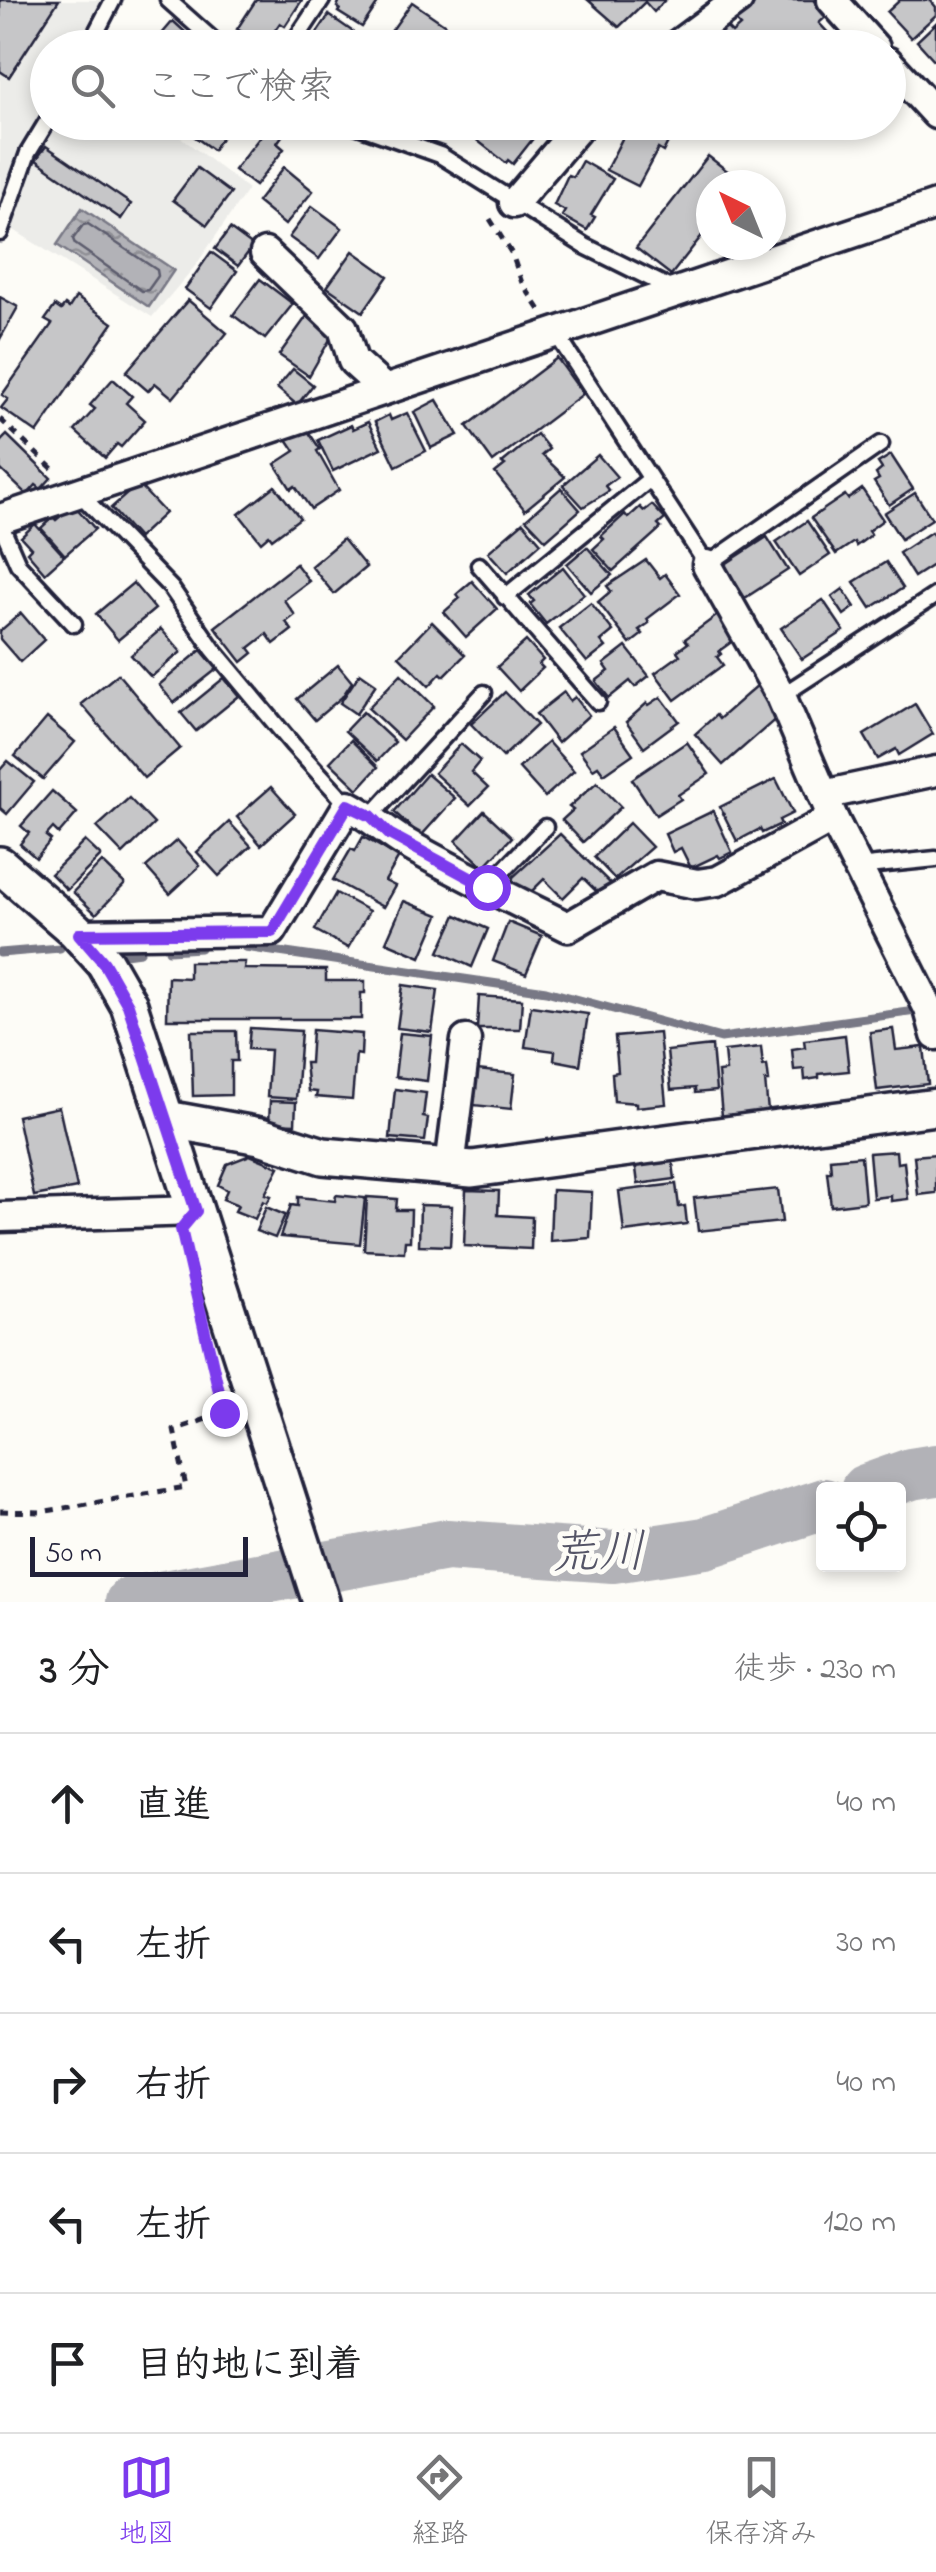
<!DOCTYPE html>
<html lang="ja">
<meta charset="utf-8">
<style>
:root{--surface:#fff;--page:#f6f6f6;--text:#202124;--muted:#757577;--line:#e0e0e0;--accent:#7c3aed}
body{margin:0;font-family:"Indie Flower","Klee One",sans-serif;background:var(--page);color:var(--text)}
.controls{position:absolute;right:30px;bottom:30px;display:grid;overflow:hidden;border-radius:10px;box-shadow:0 5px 15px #0003}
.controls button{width:90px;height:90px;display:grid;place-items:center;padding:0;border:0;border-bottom:2px solid var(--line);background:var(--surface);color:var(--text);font:50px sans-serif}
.compass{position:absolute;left:696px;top:170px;width:90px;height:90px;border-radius:50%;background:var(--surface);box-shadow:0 5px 15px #0003;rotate:317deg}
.scale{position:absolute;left:30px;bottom:25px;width:218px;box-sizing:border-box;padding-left:10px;border:5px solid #22223b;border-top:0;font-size:28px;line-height:35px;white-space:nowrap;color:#22223b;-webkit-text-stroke:8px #fdfcf7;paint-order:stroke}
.stop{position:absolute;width:30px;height:30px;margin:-22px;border:8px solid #7c3aed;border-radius:50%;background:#fff}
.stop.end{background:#7c3aed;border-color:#fff;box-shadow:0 2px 10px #0008}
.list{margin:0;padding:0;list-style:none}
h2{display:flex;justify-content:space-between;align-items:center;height:130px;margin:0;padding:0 40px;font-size:42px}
h2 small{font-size:32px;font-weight:400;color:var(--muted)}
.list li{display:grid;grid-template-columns:65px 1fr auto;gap:30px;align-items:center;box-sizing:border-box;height:140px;padding:0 40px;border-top:2px solid var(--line)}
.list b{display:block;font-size:38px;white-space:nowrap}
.list em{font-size:32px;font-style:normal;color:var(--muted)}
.icon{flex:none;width:55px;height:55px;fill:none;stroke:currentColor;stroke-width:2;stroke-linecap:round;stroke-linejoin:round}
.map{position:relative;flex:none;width:936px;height:1602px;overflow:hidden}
.search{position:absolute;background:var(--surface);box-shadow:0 5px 15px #0003;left:30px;right:30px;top:30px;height:110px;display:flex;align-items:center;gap:25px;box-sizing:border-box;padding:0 35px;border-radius:55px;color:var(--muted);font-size:38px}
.sheet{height:830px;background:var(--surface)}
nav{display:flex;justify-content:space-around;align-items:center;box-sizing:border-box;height:140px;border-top:2px solid var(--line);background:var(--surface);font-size:28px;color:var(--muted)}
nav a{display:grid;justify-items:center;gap:5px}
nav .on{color:var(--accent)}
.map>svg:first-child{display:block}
.built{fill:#ecece9}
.water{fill:url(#water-ripples);stroke:#787885;stroke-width:2.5}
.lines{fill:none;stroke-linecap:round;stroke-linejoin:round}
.shore{stroke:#5c5c6d;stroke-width:2.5}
.stream{stroke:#787885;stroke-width:9}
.river{stroke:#b2b2b7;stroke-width:52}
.building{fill:#c6c6c8;stroke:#22223b;stroke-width:2.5}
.service-casing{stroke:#22223b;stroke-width:21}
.minor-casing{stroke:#22223b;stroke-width:35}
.tertiary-casing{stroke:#22223b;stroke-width:42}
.path{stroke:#22223b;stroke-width:5;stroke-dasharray:8 8;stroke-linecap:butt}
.service{stroke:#fdfcf7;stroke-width:14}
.minor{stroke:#fdfcf7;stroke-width:28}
.tertiary{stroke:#fdfcf7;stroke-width:35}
.route{stroke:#7c3aed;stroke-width:12}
.labels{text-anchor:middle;stroke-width:10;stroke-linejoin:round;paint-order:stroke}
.water-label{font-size:48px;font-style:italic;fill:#545466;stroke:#fdfcf7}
</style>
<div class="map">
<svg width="936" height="1602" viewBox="0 0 936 1602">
<defs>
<pattern id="water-ripples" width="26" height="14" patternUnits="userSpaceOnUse" patternTransform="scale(2.5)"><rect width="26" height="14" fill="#b2b2b7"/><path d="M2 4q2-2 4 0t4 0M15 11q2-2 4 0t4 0" fill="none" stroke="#909096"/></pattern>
</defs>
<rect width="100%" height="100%" fill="#fdfcf7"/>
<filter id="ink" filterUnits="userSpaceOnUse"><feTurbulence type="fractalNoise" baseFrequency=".01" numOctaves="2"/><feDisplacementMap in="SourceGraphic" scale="20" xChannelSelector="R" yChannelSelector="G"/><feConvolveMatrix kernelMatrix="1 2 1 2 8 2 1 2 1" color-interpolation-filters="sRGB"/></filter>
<g filter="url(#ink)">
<polygon class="built" points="0,0 113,0 88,47 48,48 48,122 162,123 248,189 196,265 152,317 6,225 0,233"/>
<polygon class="water" points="82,208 174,270 149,307 57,245"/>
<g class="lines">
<polygon class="shore" points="88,224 157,270 158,276 148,290 142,291 75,244 73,239 83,225"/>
<g class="stream">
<polyline points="245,947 546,991 721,1038 916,1011"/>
<polyline points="169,950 200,948"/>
<polyline points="0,953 60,948"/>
<polyline points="125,954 140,952"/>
</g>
<g class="river">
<polyline points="866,1490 911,1474 936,1470"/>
<polyline points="131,1602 447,1545 613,1557 705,1543 824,1504"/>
</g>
</g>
<g class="building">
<polygon points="0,0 59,0 9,77 0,71"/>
<polygon points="256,0 302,0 285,26 280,23 264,46 237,29"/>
<polygon points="380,0 362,27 338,12 340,9 337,7 340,0"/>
<polygon points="588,0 665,0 654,12 645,2 619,27"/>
<polygon points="758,0 814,0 828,15 819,23 832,37 821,48 800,48 795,42 789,48 695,48 724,25 732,33 740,26 735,21"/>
<polygon points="900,0 930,0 936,7 936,15 911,38 887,12"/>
<polygon points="412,2 447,26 440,36 447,40 442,48 390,46 397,37 390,33"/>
<polygon points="329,15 362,38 356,48 307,48"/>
<polygon points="173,21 196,42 191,48 150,48"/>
<polygon points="936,23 936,62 917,41"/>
<polygon points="182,122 232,122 213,150 180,126"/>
<polygon points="546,122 513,164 508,160 506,163 464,130 467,126 464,122"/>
<polygon points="636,122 664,136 662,139 668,142 663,152 658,149 638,186 606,170 624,135 628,137"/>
<polygon points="701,122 753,122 738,135 728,124 713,136"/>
<polygon points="271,123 280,130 278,133 282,136 277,143 284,149 255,186 234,170"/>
<polygon points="46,146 131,204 121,219 36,160"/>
<polygon points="708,156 743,183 711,185 711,224 671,275 636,248"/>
<polygon points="582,161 613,179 591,215 595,217 587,230 562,216 565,211 554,205 568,175 573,177"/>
<polygon points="284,167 313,191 285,225 257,202"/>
<polygon points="197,168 231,193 207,225 173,200"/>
<polygon points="312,206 342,228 319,259 289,237"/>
<polygon points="230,229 253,246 238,266 215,249"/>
<polygon points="353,251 388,276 363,312 327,287"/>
<polygon points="211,252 237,271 211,308 185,289"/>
<polygon points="260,279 293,304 265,339 233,315"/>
<polygon points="0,297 18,307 0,339"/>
<polygon points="76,297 113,323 37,433 1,408 8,399 2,395 52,324 45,320 55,306 61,310 65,305 69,308"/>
<polygon points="188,300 227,333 173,398 155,383 148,391 126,372"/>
<polygon points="307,316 333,334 309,376 279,355"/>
<polygon points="557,358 583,394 493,462 467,426"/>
<polygon points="293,369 313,385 297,405 277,388"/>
<polygon points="113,379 132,396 126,403 145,420 121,447 117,444 105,458 75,431 95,409 90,405"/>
<polygon points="437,400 458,435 431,448 414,412"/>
<polygon points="407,413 426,451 396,466 375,422 389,415 391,420"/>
<polygon points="368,422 381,448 333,471 318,440 351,425 353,429"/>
<polygon points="306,428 320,449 317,451 339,490 311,509 295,486 291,489 275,464 295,451 285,436"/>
<polygon points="537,434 549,449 542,455 565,477 525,510 495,473 505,465 502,463"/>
<polygon points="7,435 51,478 41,489 36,485 27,495 0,469 0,442"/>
<polygon points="598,455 617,477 605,486 609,491 583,507 563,485"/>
<polygon points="891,455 913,489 889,505 874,482 879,479 876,474 882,469 878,463"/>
<polygon points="138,484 165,513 138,538 111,508"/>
<polygon points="275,486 300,518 272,539 269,535 261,542 239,514"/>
<polygon points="561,488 580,510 546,540 526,519"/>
<polygon points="862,489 883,520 868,531 871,535 856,546 854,542 836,554 811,518 845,495 848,499"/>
<polygon points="915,493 932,519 901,539 884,513"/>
<polygon points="74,505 95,529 65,555 41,528 53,517 56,520"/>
<polygon points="652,505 665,519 658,525 661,528 613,571 593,549 604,539 601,536 625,514 628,518 640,507 644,511"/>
<polygon points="807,521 830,555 799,576 776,542"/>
<polygon points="523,522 541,543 507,573 488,552"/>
<polygon points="35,524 64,556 45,573 27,552 31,548 21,537"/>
<polygon points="931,532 936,539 936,563 914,577 899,553"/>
<polygon points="767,537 788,570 745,598 724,565"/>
<polygon points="343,539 366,567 334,594 311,566"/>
<polygon points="587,547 612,575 591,592 567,564"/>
<polygon points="646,560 660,578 665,574 680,594 647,619 649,623 639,630 643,634 630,644 598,602 611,591 607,586"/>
<polygon points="886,562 903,588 871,608 854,582"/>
<polygon points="296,564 309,581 284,600 295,615 286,622 292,630 274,644 267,634 249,648 253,653 242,662 215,627"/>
<polygon points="563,567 584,594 546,624 530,604 534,601 529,595"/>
<polygon points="472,581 497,609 466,637 444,612 460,598 457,594"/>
<polygon points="133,583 155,609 118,640 96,614"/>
<polygon points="843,589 855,607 844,615 832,597"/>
<polygon points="823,600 844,631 802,659 781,628"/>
<polygon points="591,603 613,631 601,641 606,647 587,662 559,628"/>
<polygon points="21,613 44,640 20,662 0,639 0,631"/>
<polygon points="719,614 737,638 719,651 721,654 717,657 723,665 675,700 655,673 680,655 677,651 688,643 685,639"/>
<polygon points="432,622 465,655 444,676 441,673 429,686 399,656"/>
<polygon points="161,629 181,652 151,677 131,655"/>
<polygon points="526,641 543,660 539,664 543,668 519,691 497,667"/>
<polygon points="626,647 649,676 635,687 630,681 609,698 596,681 609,671 604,664"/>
<polygon points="201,650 217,669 174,703 159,685"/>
<polygon points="338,665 352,682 342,697 315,720 297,699"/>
<polygon points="360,673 376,684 356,714 340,703"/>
<polygon points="118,674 180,748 144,778 81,704"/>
<polygon points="401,674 434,706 402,740 368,708"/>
<polygon points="224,678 239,696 196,731 181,713"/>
<polygon points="759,684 773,700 768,706 778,717 723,765 695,734 716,715 719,719"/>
<polygon points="505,692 537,725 503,757 471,724"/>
<polygon points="564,692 570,701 575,697 589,715 558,743 536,714"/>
<polygon points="661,697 679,721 644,747 626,722 647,703 649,705"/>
<polygon points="915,704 933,734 899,755 896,749 878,759 864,735"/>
<polygon points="363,712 395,742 377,761 345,731"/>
<polygon points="47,718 75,742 43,779 15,756"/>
<polygon points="614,727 633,754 604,774 598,766 593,769 580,751"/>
<polygon points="351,740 378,767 358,789 330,762"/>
<polygon points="548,742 574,771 545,797 519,768"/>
<polygon points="687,742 709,774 678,795 681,799 656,815 632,779"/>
<polygon points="461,744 480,761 471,772 488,788 470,806 434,773"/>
<polygon points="8,761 34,782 7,814 0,808 0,770"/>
<polygon points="427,774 455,798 421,836 394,812"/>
<polygon points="776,779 793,813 779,820 781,824 762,833 760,829 737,841 720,807"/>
<polygon points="597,782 621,807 583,842 562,820 573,810 569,807"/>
<polygon points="271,787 295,814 261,845 237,817"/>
<polygon points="52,791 77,813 59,834 53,828 46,836 51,840 36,858 20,844 29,833 21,826"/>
<polygon points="129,798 154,824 123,854 97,827"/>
<polygon points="484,811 512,837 484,867 456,841"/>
<polygon points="713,811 732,852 720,858 718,855 691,868 681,848 673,852 665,834"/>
<polygon points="229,822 251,846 219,876 197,852"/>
<polygon points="629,823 652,847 615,879 594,857"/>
<polygon points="560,834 613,886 598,893 583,878 563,898 544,879 529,894 512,887 513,877"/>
<polygon points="363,837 399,857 385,881 395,886 383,907 333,880 351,849 355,851"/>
<polygon points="177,840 200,866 170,894 146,867"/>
<polygon points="85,841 101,856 67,890 51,874"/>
<polygon points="102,862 125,884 96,914 73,892"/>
<polygon points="336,893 369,911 348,948 315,930"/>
<polygon points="404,901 439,915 421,957 386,942"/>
<polygon points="456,915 488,929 472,967 439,952"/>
<polygon points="508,922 542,936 526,974 493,961"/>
<polygon points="189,962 245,962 244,969 326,970 326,981 365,981 365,993 361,993 361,1019 167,1019 168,977 189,978"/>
<polygon points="403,985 438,990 432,1032 397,1028"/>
<polygon points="479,996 522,999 520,1029 477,1029"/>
<polygon points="531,1006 588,1014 580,1065 554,1060 555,1051 525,1047"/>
<polygon points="250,1028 301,1031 296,1099 267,1097 270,1050 248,1049"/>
<polygon points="893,1029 896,1050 924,1047 928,1084 877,1090 870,1032"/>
<polygon points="312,1030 362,1034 361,1055 356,1054 352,1100 316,1097 317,1092 308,1091 305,1063 310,1063"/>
<polygon points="191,1031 236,1031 237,1061 231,1061 231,1095 193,1096"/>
<polygon points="400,1033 432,1036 427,1081 395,1077"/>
<polygon points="659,1033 666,1104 636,1107 636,1103 614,1101 612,1073 618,1072 615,1037"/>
<polygon points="845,1035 849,1071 819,1074 819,1078 805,1080 804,1069 794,1070 792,1049 805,1047 804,1040"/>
<polygon points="712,1046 716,1091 695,1093 695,1088 671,1090 667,1051"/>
<polygon points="761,1047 763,1066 767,1065 769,1081 765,1081 768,1111 722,1116 718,1072 726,1071 724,1051"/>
<polygon points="477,1070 515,1074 511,1109 473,1105"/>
<polygon points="395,1089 426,1093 423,1117 428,1118 425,1141 390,1138"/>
<polygon points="270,1101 296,1102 295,1124 269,1123"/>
<polygon points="59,1107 77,1188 34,1196 17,1116"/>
<polygon points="896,1151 897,1163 904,1162 908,1199 891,1201 891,1196 873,1198 869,1153"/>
<polygon points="936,1154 936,1193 918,1195 914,1156"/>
<polygon points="250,1155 279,1167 265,1194 271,1196 267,1203 263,1201 255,1219 235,1211 238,1205 223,1199 227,1190 218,1185 227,1164"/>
<polygon points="672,1156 675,1179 638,1184 635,1161"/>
<polygon points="861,1156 865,1202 831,1206 827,1172 831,1172 830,1159"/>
<polygon points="676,1184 679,1207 685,1206 687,1224 624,1232 619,1191"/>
<polygon points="778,1189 782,1222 698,1231 694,1198"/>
<polygon points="466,1190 499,1191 498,1215 532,1217 531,1249 464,1246"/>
<polygon points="552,1190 592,1192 590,1238 550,1241"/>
<polygon points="336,1195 365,1198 360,1244 280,1237 291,1205 298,1206 298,1197 335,1201"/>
<polygon points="367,1197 397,1199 396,1210 411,1210 410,1241 405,1241 404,1252 364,1250"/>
<polygon points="420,1205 452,1206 450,1246 419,1245"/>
<polygon points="266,1207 285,1215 275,1238 256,1231"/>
</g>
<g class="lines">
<g class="service-casing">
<g id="service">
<polyline points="168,0 222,48"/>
<polyline points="88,48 113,0"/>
<polyline points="290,48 322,0"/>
<polyline points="347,122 440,155 585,246 674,290"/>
<polyline points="0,233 28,153 48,120"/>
<polyline points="555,332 707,565 881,444"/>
<polyline points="78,492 171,588 213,649 293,745 348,805"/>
<polyline points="0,523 18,564 74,624"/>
<polyline points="479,565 598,702"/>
<polyline points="505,597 650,479"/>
<polyline points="781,696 936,595"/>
<polyline points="371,816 484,693"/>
<polyline points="857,867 936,859"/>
<polyline points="487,887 545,827"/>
</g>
</g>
<g class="minor-casing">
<g id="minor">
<polyline points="832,0 875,48"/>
<polyline points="673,48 738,0"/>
<polyline points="888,62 936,114"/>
<polyline points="514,203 583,122"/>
<polyline points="265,253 343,328 353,361 384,389"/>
<polyline points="0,519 936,205"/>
<polyline points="707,565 781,696 833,818 929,1009 936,1035"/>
<polyline points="823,795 936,771"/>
<path d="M79 934 272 931 348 805C370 816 386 832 407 844 459 874 514 900 568 927L656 876 697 884 718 881 833 818"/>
<polyline points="450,1167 466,1040"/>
<polyline points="0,1217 197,1211"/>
</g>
</g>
<g class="tertiary-casing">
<g id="tertiary">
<polyline points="0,865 75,930 105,963 129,1005 321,1602"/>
<polyline points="166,1119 260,1136 323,1156 472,1169 936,1107"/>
</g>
</g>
<g class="path">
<polyline points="490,219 512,254 522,283 540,310"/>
<polyline points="0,419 56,472"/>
<polyline points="0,1511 41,1512 186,1487 174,1430 224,1413 223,1409"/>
</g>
<use href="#service" class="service"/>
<use href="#minor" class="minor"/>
<use href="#tertiary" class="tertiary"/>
</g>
</g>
<g class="lines" filter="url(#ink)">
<polyline class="route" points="224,1413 181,1229 196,1211 128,1005 104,963 79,934 272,932 348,805 371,816 389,834 487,887"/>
</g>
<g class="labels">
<g class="water-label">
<text transform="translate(598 1550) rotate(-1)" y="17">荒川</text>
</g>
</g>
</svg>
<div class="controls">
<button><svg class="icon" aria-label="locate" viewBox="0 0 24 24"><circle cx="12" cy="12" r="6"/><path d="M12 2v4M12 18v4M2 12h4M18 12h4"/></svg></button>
</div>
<svg class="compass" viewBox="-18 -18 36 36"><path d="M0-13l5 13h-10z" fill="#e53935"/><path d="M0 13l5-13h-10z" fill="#757577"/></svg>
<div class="scale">50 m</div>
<div class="stop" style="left:487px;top:887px"></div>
<div class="stop end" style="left:224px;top:1413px"></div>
<div class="search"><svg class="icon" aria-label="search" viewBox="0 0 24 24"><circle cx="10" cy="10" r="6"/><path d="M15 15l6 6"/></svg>ここで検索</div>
</div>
<section class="sheet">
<h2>3 分<small>徒歩 · 230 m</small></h2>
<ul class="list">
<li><svg class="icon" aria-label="ahead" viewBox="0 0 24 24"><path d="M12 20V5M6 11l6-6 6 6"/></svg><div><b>直進</b></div><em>40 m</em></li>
<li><svg class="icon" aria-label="left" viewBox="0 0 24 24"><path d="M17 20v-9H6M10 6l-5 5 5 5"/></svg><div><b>左折</b></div><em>30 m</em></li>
<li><svg class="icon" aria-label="right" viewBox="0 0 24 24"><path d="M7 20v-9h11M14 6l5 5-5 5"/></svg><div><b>右折</b></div><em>40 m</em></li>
<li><svg class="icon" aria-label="left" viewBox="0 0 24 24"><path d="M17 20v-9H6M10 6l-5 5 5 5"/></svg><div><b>左折</b></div><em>120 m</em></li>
<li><svg class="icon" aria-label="arrive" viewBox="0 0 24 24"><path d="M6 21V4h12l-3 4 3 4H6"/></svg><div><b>目的地に到着</b></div></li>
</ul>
</section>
<nav>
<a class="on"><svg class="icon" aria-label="map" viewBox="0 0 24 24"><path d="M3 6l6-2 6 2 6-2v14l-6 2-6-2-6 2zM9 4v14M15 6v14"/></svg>地図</a>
<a><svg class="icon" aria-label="directions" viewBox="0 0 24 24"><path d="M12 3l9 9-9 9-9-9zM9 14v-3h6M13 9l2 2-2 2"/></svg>経路</a>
<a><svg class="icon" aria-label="saved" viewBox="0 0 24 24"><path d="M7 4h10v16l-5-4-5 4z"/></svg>保存済み</a>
</nav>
